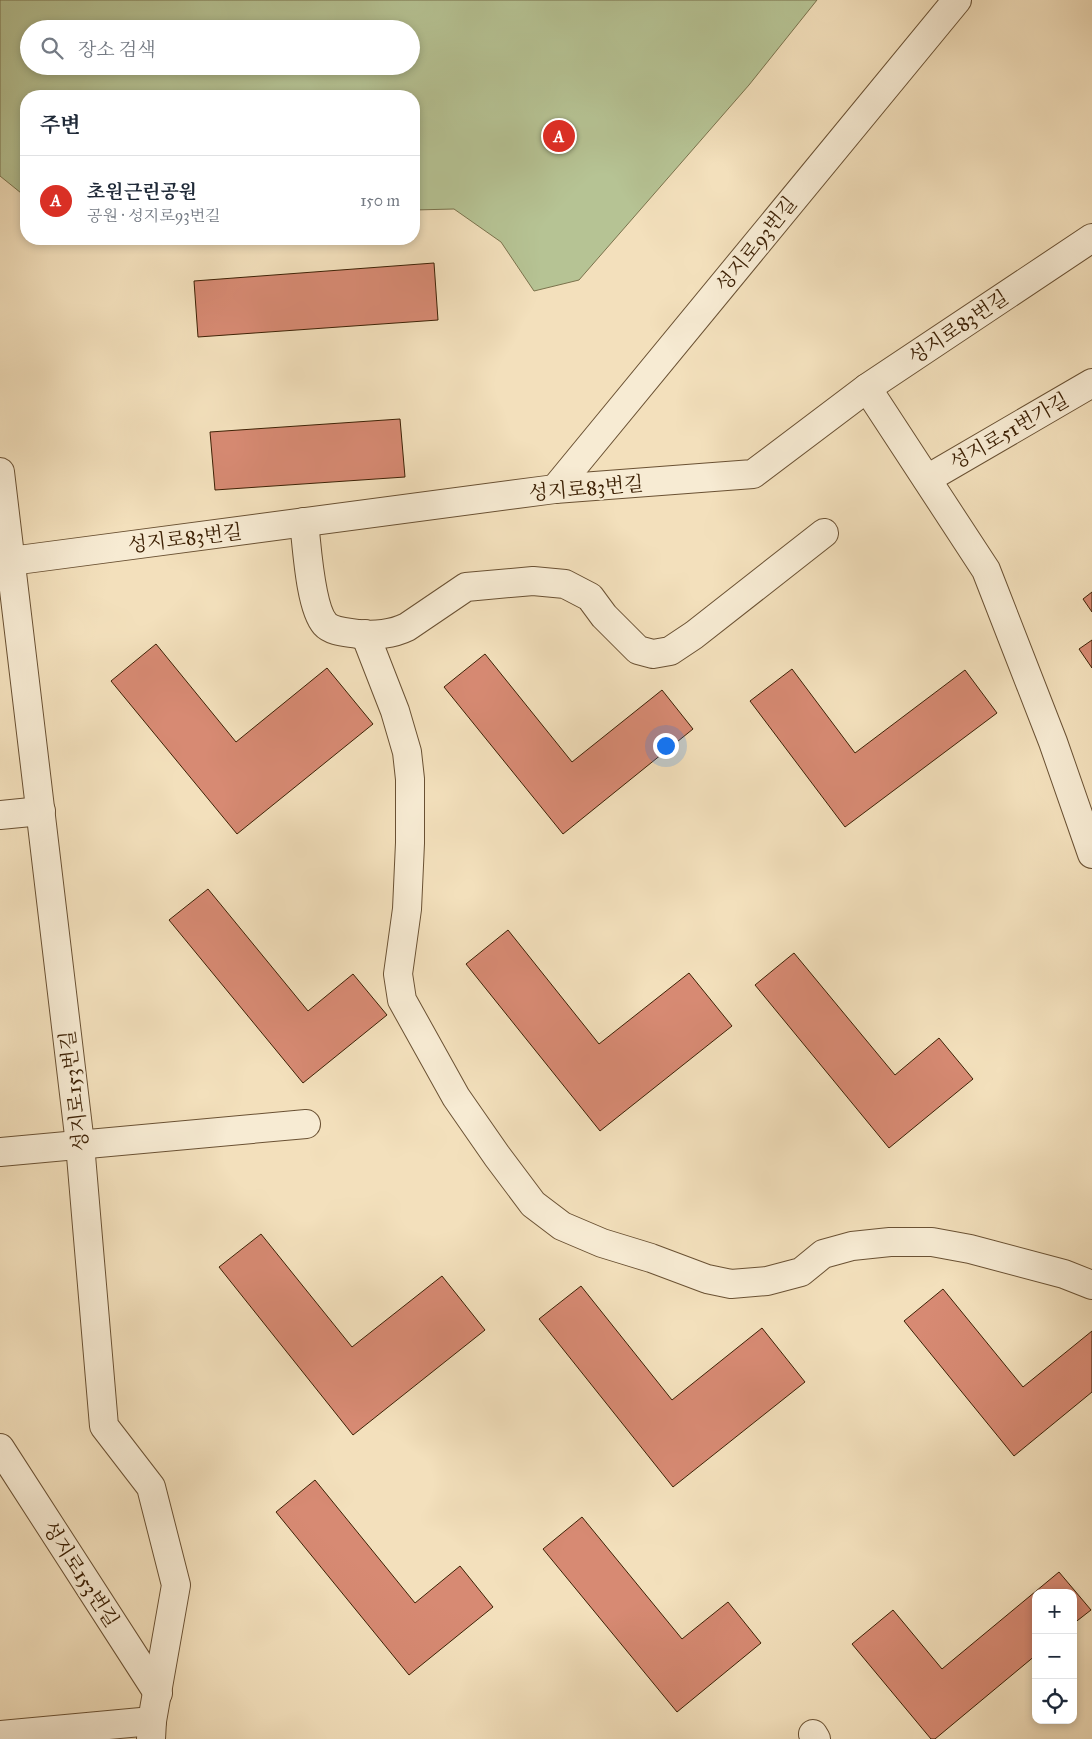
<!DOCTYPE html>
<html lang="ko">
<meta charset="utf-8">
<style>
:root{--surface:#fff;--page:#f2f2f3;--text:#1f2937;--muted:#747a83;--line:#e0e1e3;--accent:#d93025}
body{margin:0;font-family:"IM FELL Great Primer","Noto Serif KR",serif;background:var(--page);color:var(--text)}
.controls{position:absolute;right:15px;bottom:15px;display:grid;overflow:hidden;border-radius:10px;box-shadow:0 2px 8px #0003}
.controls button{width:45px;height:45px;display:grid;place-items:center;padding:0;border:0;border-bottom:1px solid var(--line);background:var(--surface);color:var(--text);font:25px sans-serif}
.you{position:absolute;left:665px;top:745px;width:18px;height:18px;margin:-12px;border:4px solid #fff;border-radius:50%;background:#1a73e8;box-shadow:0 0 0 8px #1a73e833}
.badge{display:grid;place-items:center;width:32px;height:32px;border-radius:50%;background:var(--accent);color:#fff;font-size:16px;font-weight:700}
.pin{position:absolute;translate:-50% -50%;border:2px solid #fff;box-shadow:0 1px 5px #0006}
.list{margin:0;padding:0;list-style:none}
h2{display:flex;justify-content:space-between;align-items:center;height:65px;margin:0;padding:0 20px;font-size:21px}
h2 small{font-size:16px;font-weight:400;color:var(--muted)}
.list li{display:grid;grid-template-columns:32px 1fr auto;gap:15px;align-items:center;box-sizing:border-box;height:90px;padding:0 20px;border-top:1px solid var(--line)}
.list b{display:block;font-size:19px;white-space:nowrap}
.list p{margin:0;font-size:16px;white-space:nowrap;color:var(--muted)}
.list em{font-size:16px;font-style:normal;color:var(--muted)}
.icon{flex:none;width:28px;height:28px;fill:none;stroke:currentColor;stroke-width:2;stroke-linecap:round;stroke-linejoin:round}
.map{position:relative;flex:none;width:1092px;height:1739px;overflow:hidden}
.search{position:absolute;background:var(--surface);box-shadow:0 2px 8px #0003;left:20px;top:20px;width:400px;height:55px;display:flex;align-items:center;gap:12px;box-sizing:border-box;padding:0 18px;border-radius:28px;color:var(--muted);font-size:19px}
.panel{position:absolute;background:var(--surface);box-shadow:0 2px 8px #0003;left:20px;top:90px;width:400px;height:155px;border-radius:20px}
.map>svg:first-child{display:block}
.green{fill:#b6c394;stroke:#7a724c;fill-rule:evenodd}
.building{fill:#d78a73;stroke:#3d2105}
.lines{fill:none;stroke-linecap:round;stroke-linejoin:round}
.minor-casing{stroke:#6a5133;stroke-width:30}
.minor{stroke:#f7ebd3;stroke-width:28}
.labels{text-anchor:middle;stroke-width:4;stroke-linejoin:round;paint-order:stroke}
.street-label{font-size:20px;fill:#3d2105;stroke:#f7ebd3}
</style>
<div class="map">
<svg width="1092" height="1739" viewBox="0 0 1092 1739">
<rect width="100%" height="100%" fill="#f3e0bc"/>
<filter id="stains"><feTurbulence type="fractalNoise" baseFrequency=".004" numOctaves="4"/><feColorMatrix values="0 0 0 0 .2 0 0 0 0 .09 0 0 0 0 .02 0 0 0 .5 -.17"/></filter>
<radialGradient id="worn" r=".72"><stop offset=".6" stop-color="#630" stop-opacity="0"/><stop offset="1" stop-color="#630" stop-opacity=".3"/></radialGradient>
<path class="green" d="M0 0H817L749 85 579 280 534 291 501 242 454 209 414 210V96H26V197L0 176ZM29 29H411V66H29Z"/>
<g class="building">
<polygon points="434,263 438,320 198,337 194,281"/>
<polygon points="400,419 405,477 215,490 210,432"/>
<polygon points="1092,592 1092,612 1083,599"/>
<polygon points="1092,640 1092,668 1079,649"/>
<polygon points="156,644 236,742 327,668 373,724 237,834 111,681"/>
<polygon points="485,654 572,762 662,690 693,729 563,834 444,687"/>
<polygon points="792,669 855,753 965,670 997,713 845,827 750,701"/>
<polygon points="208,889 308,1011 353,974 387,1015 303,1083 169,920"/>
<polygon points="508,930 599,1044 689,973 732,1026 600,1131 466,964"/>
<polygon points="794,953 895,1075 939,1038 973,1079 889,1148 755,985"/>
<polygon points="261,1234 352,1347 442,1276 485,1330 353,1435 219,1267"/>
<polygon points="581,1286 672,1400 762,1328 805,1382 673,1487 539,1319"/>
<polygon points="943,1289 1023,1387 1092,1331 1092,1392 1014,1456 904,1321"/>
<polygon points="315,1480 415,1603 460,1566 493,1607 409,1675 276,1512"/>
<polygon points="582,1517 682,1639 728,1602 761,1643 677,1712 543,1549"/>
<polygon points="1059,1572 1091,1610 1073,1624 1073,1593 1036,1593 1036,1655 935,1739 931,1739 852,1644 893,1610 942,1669"/>
</g>
<g class="lines">
<g class="minor-casing">
<g id="minor">
<polyline points="867,388 986,570 1053,742 1092,854"/>
<polyline points="0,472 80,1144 104,1426 151,1487 176,1585 152,1721 151,1739"/>
<polyline points="927,479 1092,383"/>
<polyline points="555,489 957,0"/>
<path d="M304 522C307 546 310 607 325 624 332 632 348 632 358 634 374 636 393 634 407 627L466 587 533 581 565 584 590 597 604 616 638 650 653 654 670 651 694 635 824 533"/>
<polyline points="11,561 555,489 753,474 867,388 1092,238"/>
<polyline points="365,634 395,711 407,752 410,779 410,843 407,909 398,974 402,1000 456,1097 497,1156 533,1204 562,1226 602,1243 651,1258 707,1279 731,1284 767,1281 801,1272 823,1254 852,1246 890,1242 932,1242 970,1249 1064,1274 1092,1285"/>
<polyline points="0,815 41,811"/>
<polyline points="0,1152 306,1124"/>
<polyline points="0,1448 158,1693"/>
<polyline points="813,1734 816,1739"/>
<polyline points="0,1735 152,1721"/>
</g>
</g>
<use href="#minor" class="minor"/>
</g>
<g class="labels">
<g class="street-label">
<text transform="translate(756 244) rotate(-51)" y="7">성지로93번길</text>
<text transform="translate(958 327) rotate(-34)" y="7">성지로83번길</text>
<text transform="translate(1009 431) rotate(-30)" y="7">성지로51번가길</text>
<text transform="translate(586 488) rotate(-5)" y="7">성지로83번길</text>
<text transform="translate(185 538) rotate(-7)" y="7">성지로83번길</text>
<text transform="translate(74 1091) rotate(-97)" y="7">성지로153번길</text>
<text transform="translate(81 1574) rotate(57)" y="7">성지로153번길</text>
</g>
</g>
<rect width="100%" height="100%" filter="url(#stains)"/>
<rect width="100%" height="100%" fill="url(#worn)"/>
</svg>
<div class="controls">
<button>+</button>
<button>−</button>
<button><svg class="icon" aria-label="locate" viewBox="0 0 24 24"><circle cx="12" cy="12" r="6"/><path d="M12 2v4M12 18v4M2 12h4M18 12h4"/></svg></button>
</div>
<div class="you"></div>
<div class="pin badge" style="left:559px;top:136px">A</div>
<div class="search"><svg class="icon" aria-label="search" viewBox="0 0 24 24"><circle cx="10" cy="10" r="6"/><path d="M15 15l6 6"/></svg>장소 검색</div>
<section class="panel">
<h2>주변<small></small></h2>
<ul class="list">
<li><span class="badge">A</span><div><b>초원근린공원</b><p>공원 · 성지로93번길</p></div><em>150 m</em></li>
</ul>
</section>
</div>
